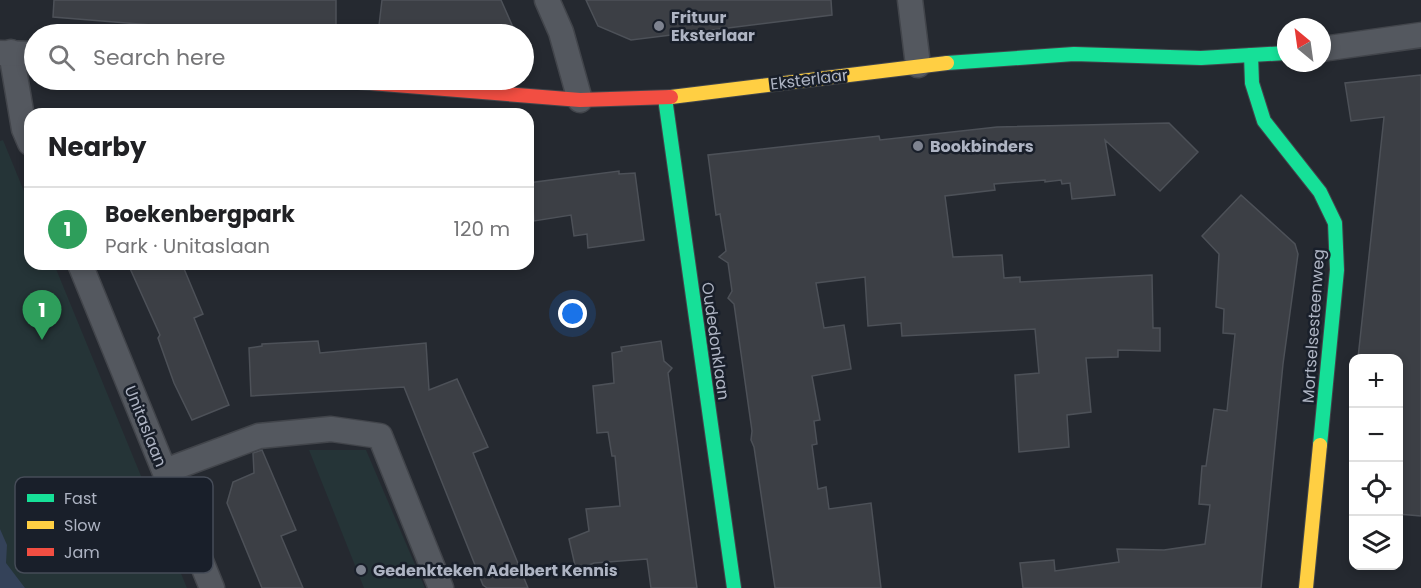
<!DOCTYPE html>
<meta charset="utf-8">
<style>
:root{--surface:#fff;--page:#f2f2f2;--text:#202124;--muted:#757577;--line:#e0e0e0;--accent:#2563eb}
body{margin:0;font-family:Poppins,sans-serif;background:var(--page);color:var(--text)}
.controls{position:absolute;right:18px;bottom:18px;display:grid;overflow:hidden;border-radius:12px;box-shadow:0 3px 9px #0003}
.controls button{width:54px;height:54px;display:grid;place-items:center;padding:0;border:0;border-bottom:2px solid var(--line);background:var(--surface);color:var(--text);font:30px sans-serif}
.compass{position:absolute;left:1277px;top:18px;width:54px;height:54px;border-radius:50%;background:var(--surface);box-shadow:0 3px 9px #0003;rotate:331deg}
.you{position:absolute;left:573px;top:314px;width:21px;height:21px;margin:-15px;border:4px solid #fff;border-radius:50%;background:#1a73e8;box-shadow:0 0 0 9px #1a73e833}
.badge{display:grid;place-items:center;width:39px;height:39px;border-radius:50%;background:var(--accent);color:#fff;font-size:20px;font-weight:700}
.pin{position:absolute;translate:-50% -50px;filter:drop-shadow(0 2px 3px #0008)}
.pin::after{content:'';position:absolute;top:32px;width:21px;height:18px;background:inherit;clip-path:polygon(0 0,100% 0,50% 100%)}
.list{margin:0;padding:0;list-style:none}
h2{display:flex;justify-content:space-between;align-items:center;height:78px;margin:0;padding:0 24px;font-size:26px}
h2 small{font-size:20px;font-weight:400;color:var(--muted)}
.list li{display:grid;grid-template-columns:39px 1fr auto;gap:18px;align-items:center;box-sizing:border-box;height:84px;padding:0 24px;border-top:2px solid var(--line)}
.list b{display:block;font-size:22px;white-space:nowrap}
.list p{margin:0;font-size:20px;white-space:nowrap;color:var(--muted)}
.list em{font-size:20px;font-style:normal;color:var(--muted)}
.icon{flex:none;width:33px;height:33px;fill:none;stroke:currentColor;stroke-width:2;stroke-linecap:round;stroke-linejoin:round}
.map{position:relative;flex:none;width:1421px;height:588px;overflow:hidden}
.search{position:absolute;background:var(--surface);box-shadow:0 3px 9px #0003;left:24px;top:24px;width:510px;height:66px;display:flex;align-items:center;gap:15px;box-sizing:border-box;padding:0 21px;border-radius:33px;color:var(--muted);font-size:22px}
.panel{position:absolute;background:var(--surface);box-shadow:0 3px 9px #0003;left:24px;top:108px;width:510px;height:162px;border-radius:18px}
.map>svg:first-child{display:block}
.green{fill:#253437}
.water{fill:#344259}
.building{fill:#3c3f45;stroke:#4d5158;stroke-width:1.5}
.lines{fill:none;stroke-linecap:round;stroke-linejoin:round}
.street-casing{stroke:#42454b;stroke-width:27}
.fast-casing{stroke:#42454b;stroke-width:16}
.slow-casing{stroke:#42454b;stroke-width:16}
.jam-casing{stroke:#42454b;stroke-width:16}
.street{stroke:#54585f;stroke-width:24}
.fast{stroke:#16e098;stroke-width:14}
.slow{stroke:#ffcf43;stroke-width:14}
.jam{stroke:#f24e42;stroke-width:14}
.poi-dot{fill:#7e8390;stroke:#191f2a;stroke-width:2}
.labels{text-anchor:middle;stroke-width:5;stroke-linejoin:round;paint-order:stroke}
.poi-label{font-size:16px;font-weight:bold;fill:#aeb4c3;stroke:#191f2a;text-anchor:start}
.street-label{font-size:16px;fill:#aeb4c3;stroke:#191f2a}
.key{fill:#191f2a;stroke:#464c58;stroke-width:1.5}
.key-label{font-size:16px;fill:#aeb4c3}
</style>
<div class="map">
<svg width="1421" height="588" viewBox="0 0 1421 588">
<rect width="100%" height="100%" fill="#252930"/>
<g class="green">
<polygon points="3,140 30,206 30,264 54,264 187,588 0,588 0,141"/>
<polygon points="309,450 366,450 425,588 364,588"/>
</g>
<polygon class="water" points="0,529 7,545 6,563 25,588 0,588"/>
<g class="building">
<polygon points="54,0 336,0 336,34 262,34 53,17"/>
<polygon points="382,0 501,0 516,34 378,34"/>
<polygon points="586,0 831,0 832,15 631,40 598,26"/>
<polygon points="1421,75 1421,516 1398,514 1398,358 1358,358 1384,117 1351,121 1345,83"/>
<polygon points="1169,123 1198,152 1160,191 1105,140 1115,195 1072,199 1070,183 1062,184 1061,180 1045,182 1045,180 994,184 995,190 945,196 953,257 1002,255 1004,278 1020,277 1020,282 1152,275 1153,328 1160,328 1160,351 1118,350 1118,357 1086,358 1091,412 1067,415 1069,447 1019,452 1015,375 1039,373 1035,329 902,336 901,323 868,326 865,277 816,283 824,328 844,325 851,369 812,376 820,420 814,421 817,444 812,445 818,489 826,487 829,509 871,503 881,588 775,588 754,447 751,440 752,431 734,304 728,298 732,291 728,263 719,257 726,251 720,214 716,215 708,155 879,136 880,140 997,127"/>
<polygon points="619,171 619,174 635,173 644,240 588,248 587,234 574,236 571,215 534,221 533,208 528,208 528,183"/>
<polygon points="1241,195 1295,244 1298,254 1283,364 1261,588 1023,588 1020,563 1054,560 1055,571 1119,562 1117,549 1164,550 1205,544 1210,505 1199,504 1202,466 1206,466 1214,409 1227,411 1235,334 1223,333 1224,309 1216,307 1219,254 1202,236"/>
<polygon points="128,264 182,264 203,314 194,318 229,405 192,420 174,383 158,338 160,335"/>
<polygon points="318,341 320,353 426,343 429,390 457,379 488,447 473,453 528,588 487,588 483,585 404,387 251,396 249,348 262,346 262,344"/>
<polygon points="661,341 664,361 672,368 668,373 697,588 651,588 647,559 594,563 576,570 569,539 589,531 586,509 620,506 615,456 612,456 608,432 597,433 593,386 614,383 612,353 622,351 621,347"/>
<polygon points="262,450 296,530 281,536 303,588 262,588 227,503 233,482 254,473 253,453"/>
</g>
<g class="lines">
<g class="street-casing">
<g id="street">
<polyline points="547,0 561,32 580,100"/>
<polyline points="910,0 918,65"/>
<polyline points="1322,49 1421,35"/>
<polyline points="11,52 24,129 30,143"/>
<polyline points="0,53 34,54"/>
<polyline points="80,264 212,588"/>
<polyline points="165,471 259,436 331,429 380,436 441,588"/>
</g>
</g>
<g class="fast-casing">
<g id="fast">
<polyline points="1251,55 1252,83 1264,121 1320,192 1335,223 1337,270 1320,445"/>
<polyline points="947,63 1074,54 1201,58 1286,53"/>
<polyline points="665,98 734,588"/>
</g>
</g>
<g class="slow-casing">
<g id="slow">
<polyline points="671,97 947,63"/>
<polyline points="1306,588 1320,445"/>
</g>
</g>
<g class="jam-casing">
<polyline id="jam" points="333,80 580,100 671,97"/>
</g>
<use href="#street" class="street"/>
<use href="#fast" class="fast"/>
<use href="#slow" class="slow"/>
<use href="#jam" class="jam"/>
</g>
<g class="poi-dot">
<circle cx="659" cy="26" r="6"/>
<circle cx="918" cy="146" r="6"/>
<circle cx="361" cy="570" r="6"/>
</g>
<g class="labels">
<g class="poi-label">
<text x="671" y="23">Frituur<tspan x="671" dy="18">Eksterlaar</tspan></text>
<text x="930" y="152">Bookbinders</text>
<text x="373" y="576">Gedenkteken Adelbert Kennis</text>
</g>
<g class="street-label">
<text transform="translate(809 79) rotate(-7)" y="6">Eksterlaar</text>
<text transform="translate(1313 326) rotate(-86)" y="6">Mortselsesteenweg</text>
<text transform="translate(716 341) rotate(82)" y="6">Oudedonklaan</text>
<text transform="translate(146 426) rotate(68)" y="6">Unitaslaan</text>
</g>
</g>
<rect x="15" y="477" width="198" height="96" rx="9" class="key"/>
<rect x="27" y="494" width="27" height="8" fill="#16e098"/>
<rect x="27" y="521" width="27" height="8" fill="#ffcf43"/>
<rect x="27" y="548" width="27" height="8" fill="#f24e42"/>
<g class="key-label">
<text x="64" y="504">Fast</text>
<text x="64" y="531">Slow</text>
<text x="64" y="558">Jam</text>
</g>
</svg>
<div class="controls">
<button>+</button>
<button>−</button>
<button><svg class="icon" aria-label="locate" viewBox="0 0 24 24"><circle cx="12" cy="12" r="6"/><path d="M12 2v4M12 18v4M2 12h4M18 12h4"/></svg></button>
<button><svg class="icon" aria-label="layers" viewBox="0 0 24 24"><path d="M12 4l9 5-9 5-9-5zM3 14l9 5 9-5"/></svg></button>
</div>
<svg class="compass" viewBox="-18 -18 36 36"><path d="M0-13l5 13h-10z" fill="#e53935"/><path d="M0 13l5-13h-10z" fill="#757577"/></svg>
<div class="you"></div>
<div class="pin badge" style="left:42px;top:340px;background:#2e9e5b">1</div>
<div class="search"><svg class="icon" aria-label="search" viewBox="0 0 24 24"><circle cx="10" cy="10" r="6"/><path d="M15 15l6 6"/></svg>Search here</div>
<section class="panel">
<h2>Nearby<small></small></h2>
<ul class="list">
<li><span class="badge" style="background:#2e9e5b">1</span><div><b>Boekenbergpark</b><p>Park · Unitaslaan</p></div><em>120 m</em></li>
</ul>
</section>
</div>
